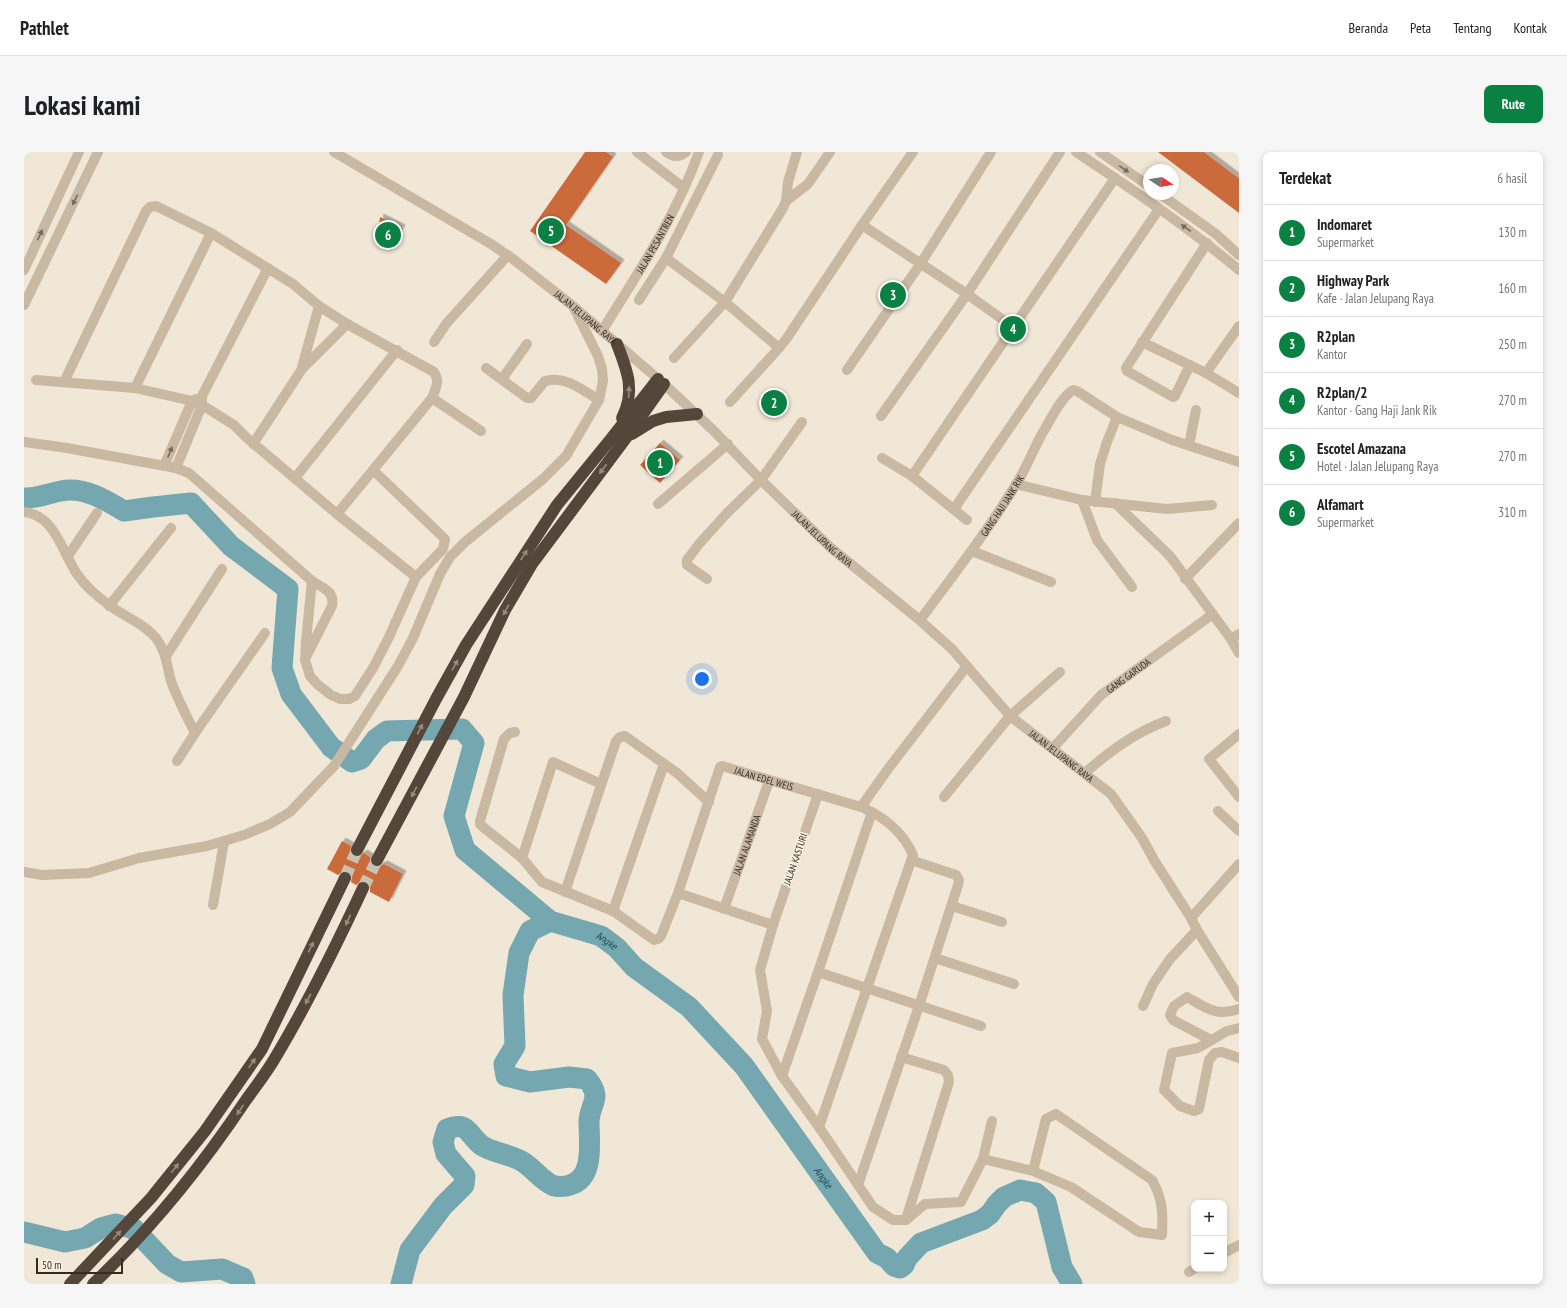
<!DOCTYPE html>
<html lang="id">
<meta charset="utf-8">
<style>
:root{--surface:#fff;--page:#f6f6f6;--text:#202124;--muted:#757577;--line:#e0e0e0;--accent:#0b8043}
body{margin:0;font-family:"PT Sans Narrow",sans-serif;background:var(--page);color:var(--text)}
.controls{position:absolute;right:12px;bottom:12px;display:grid;overflow:hidden;border-radius:8px;box-shadow:0 2px 6px #0003}
.controls button{width:36px;height:36px;display:grid;place-items:center;padding:0;border:0;border-bottom:1px solid var(--line);background:var(--surface);color:var(--text);font:20px sans-serif}
.compass{position:absolute;left:1119px;top:12px;width:36px;height:36px;border-radius:50%;background:var(--surface);box-shadow:0 2px 6px #0003;rotate:102deg}
.scale{position:absolute;left:12px;bottom:10px;width:87px;box-sizing:border-box;padding-left:4px;border:2px solid #342b24;border-top:0;font-size:11px;line-height:14px;white-space:nowrap;color:#342b24;-webkit-text-stroke:3px #f9f1e2;paint-order:stroke}
.you{position:absolute;left:678px;top:527px;width:14px;height:14px;margin:-10px;border:3px solid #fff;border-radius:50%;background:#1a73e8;box-shadow:0 0 0 6px #1a73e833}
.badge{display:grid;place-items:center;width:26px;height:26px;border-radius:50%;background:var(--accent);color:#fff;font-size:13px;font-weight:700}
.pin{position:absolute;translate:-50% -50%;border:2px solid #fff;box-shadow:0 1px 4px #0006}
.list{margin:0;padding:0;list-style:none}
h2{display:flex;justify-content:space-between;align-items:center;height:52px;margin:0;padding:0 16px;font-size:17px}
h2 small{font-size:13px;font-weight:400;color:var(--muted)}
.list li{display:grid;grid-template-columns:26px 1fr auto;gap:12px;align-items:center;box-sizing:border-box;height:56px;padding:0 16px;border-top:1px solid var(--line)}
.list b{display:block;font-size:15px;white-space:nowrap}
.list p{margin:0;font-size:13px;white-space:nowrap;color:var(--muted)}
.list em{font-size:13px;font-style:normal;color:var(--muted)}
.map{position:relative;flex:none;width:1215px;height:1132px;overflow:hidden;border-radius:8px}
header{display:flex;align-items:center;gap:24px;box-sizing:border-box;height:56px;padding:0 20px;background:var(--surface);border-bottom:1px solid var(--line)}
header strong{font-size:19px}
nav{display:flex;gap:22px;margin-inline-start:auto;font-size:14px}
.intro{display:flex;align-items:center;justify-content:space-between;box-sizing:border-box;height:96px;padding:0 24px}
h1{margin:0;font-size:28px}
.button{padding:10px 18px;border-radius:8px;background:var(--accent);color:#fff;font-size:14px;font-weight:700}
main{display:flex;gap:24px;padding:0 24px}
aside{flex:1;background:var(--surface);border-radius:8px;box-shadow:0 2px 6px #0003}
.map>svg:first-child{display:block}
.lines{fill:none;stroke-linecap:round;stroke-linejoin:round}
.river{stroke:#74a7af;stroke-width:21}
.building{fill:#cb6b3a;filter:url(#shadow)}
.motorway-tunnel{stroke:#cbc1b2;stroke-width:12;stroke-dasharray:12 6;stroke-linecap:butt}
.minor{stroke:#c9b8a2;stroke-width:10}
.tertiary{stroke:#c9b8a2;stroke-width:10}
.motorway{stroke:#55463b;stroke-width:12}
.oneway{fill:#776a5d}
.oneway2{fill:#978a7e}
.labels{text-anchor:middle;stroke-width:3.5;stroke-linejoin:round;paint-order:stroke}
.street-label{font-size:10px;fill:#342b24;stroke:#f9f1e2}
.water-label{font-size:11px;font-style:italic;fill:#194c56;stroke:#f9f1e2}
</style>
<header>
<strong>Pathlet</strong>
<nav><a>Beranda</a><a>Peta</a><a>Tentang</a><a>Kontak</a></nav>
</header>
<div class="intro"><h1>Lokasi kami</h1><a class="button">Rute</a></div>
<main>
<div class="map">
<svg width="1215" height="1132" viewBox="0 0 1215 1132">
<defs>
<filter id="shadow"><feDropShadow dx="3.5" dy="-3.5" stdDeviation="0" flood-color="#0004"/></filter>
</defs>
<rect width="100%" height="100%" fill="#f1e7d6"/>
<g class="lines">
<g class="river">
<path id="s1" d="M0 346C12 347 25 341 37 339 59 334 82 348 100 359L129 355 167 351 207 394 264 437 258 516 267 542 307 595 328 610 337 607 352 587 363 579 438 577 450 591 430 664 441 698 526 769 577 784 593 796 610 815 665 855 720 914 853 1101 863 1106 870 1114 876 1116 880 1113 883 1106 897 1091 958 1068 966 1062 973 1052 980 1045 996 1038 1012 1041 1022 1050 1038 1115 1048 1132"/>
<polyline points="0,1080 41,1090 61,1086 77,1076 92,1072 110,1077 143,1112 157,1120 198,1117 219,1126 221,1132"/>
<path d="M377 1132 386 1098 419 1054 440 1033 441 1024 422 1002 419 990 423 977C445 969 443 982 457 993 468 1001 487 1002 499 1010 509 1016 517 1028 528 1033 532 1035 541 1035 546 1033 571 1026 565 990 565 969 566 951 579 946 563 927L545 925 506 930 482 924 480 912 491 894 489 843 495 801 506 779 526 769"/>
</g>
</g>
<g class="building">
<polygon points="561,0 582,0 589,5 542,73 597,111 582,132 506,79"/>
<polygon points="1134,0 1180,0 1209,22 1215,26 1215,61"/>
<polygon points="356,65 378,76 367,98 353,91"/>
<polygon points="636,291 656,308 636,331 616,313"/>
<polygon points="318,689 327,694 326,699 329,704 334,705 340,701 346,705 346,709 349,714 354,715 360,712 379,722 365,750 346,740 346,735 343,729 338,729 332,733 327,730 328,725 325,719 320,719 314,723 303,717"/>
</g>
<g class="lines">
<g class="motorway-tunnel">
<polyline points="321,726 333,698"/>
<polyline points="339,736 353,708"/>
</g>
<g class="minor">
<path d="M642 0C649 5 655 6 662 0"/>
<path d="M1052 0C1108 37 1164 75 1215 118"/>
<polyline points="1076,0 1125,34"/>
<polyline points="1136,42 1192,82 1215,103"/>
<polyline points="762,49 784,32 806,0"/>
<polyline points="838,73 943,142 989,175"/>
<polyline points="642,106 694,3"/>
<polyline points="0,118 55,0"/>
<polyline points="615,148 642,106 701,150 755,196"/>
<polyline points="0,153 74,0"/>
<polyline points="410,190 422,172 484,103"/>
<polyline points="1118,190 1182,221 1215,241"/>
<polyline points="650,206 701,150 759,56 762,49 764,30 773,0"/>
<polyline points="1166,213 1151,244 1149,245 1103,219 1102,216 1183,91"/>
<polyline points="278,215 295,154"/>
<path d="M462 216 503 246H507L521 229C541 223 558 238 575 248"/>
<polyline points="823,218 897,111 967,0"/>
<polyline points="1182,221 1215,174"/>
<polyline points="478,227 503,192"/>
<polyline points="12,228 111,236 168,249 178,253 210,273 223,286 313,362 392,425"/>
<path d="M40 230 122 59 126 55 132 54 187 81 269 132 295 154 323 172 410 220C416 229 412 236 408 246L313 362"/>
<polyline points="111,236 187,81"/>
<polyline points="408,246 457,279"/>
<polyline points="706,250 755,196 763,186 838,73 889,0"/>
<polyline points="857,264 943,142 1036,0"/>
<path d="M0 290 43 296 152 316 165 321 288 429C299 436 311 439 308 454L282 505"/>
<polyline points="229,292 278,217 323,172"/>
<polyline points="1165,293 1172,258"/>
<polyline points="858,306 888,324 943,368"/>
<polyline points="140,314 168,249 172,247"/>
<polyline points="152,316 178,253 178,244 244,116"/>
<polyline points="888,324 1091,26"/>
<polyline points="271,326 373,198"/>
<polyline points="992,332 1058,348 1143,357 1188,353"/>
<polyline points="1058,348 1073,388 1108,435"/>
<polyline points="1071,350 1076,312 1083,290 1093,265"/>
<polyline points="1091,351 1146,404 1207,487 1215,482"/>
<polyline points="634,352 704,292"/>
<polyline points="930,357 1135,57"/>
<path d="M0 360C31 363 38 400 53 422 61 434 74 445 85 453 101 465 119 471 132 486 142 499 143 514 147 529 153 546 163 565 171 581L241 481"/>
<polyline points="948,399 1027,430"/>
<polyline points="44,404 73,361"/>
<polyline points="683,427 663,413 663,408 675,392 703,361 737,328 778,270"/>
<polyline points="1161,427 1215,371"/>
<polyline points="288,429 282,489 281,508 286,524 293,532 307,543 316,547 325,547 331,544 349,516 364,487 392,425 419,397 421,387 349,318"/>
<polyline points="85,454 147,376"/>
<path id="s2" d="M896 468C929 424 962 381 991 334 1002 317 1009 298 1019 280 1026 269 1037 245 1049 238L1053 239 1093 265 1148 288 1215 310"/>
<polyline points="1207,487 1215,501"/>
<polyline points="142,504 198,417"/>
<polyline points="491,580 486,581 480,587 456,669 456,672 459,675 498,706 518,730 589,759 630,788 634,787 637,784 654,741"/>
<polyline points="1215,582 1185,607 1215,645"/>
<path id="s3" d="M1029 596 1077 543 1189 462"/>
<polyline points="153,609 171,581"/>
<path d="M1061 621C1086 599 1110 581 1142 569"/>
<path d="M794 642 749 773 736 818 743 859 738 887 758 924 795 975 849 1055 869 1068H882L901 1052 937 1050 959 1007 1009 1019 1047 1035 1115 1080 1138 1083C1139 1062 1139 1047 1128 1028L1032 962 1022 967 1009 1019"/>
<polyline points="920,645 986,564 1036,520"/>
<polyline points="1194,659 1215,679"/>
<polyline points="848,660 794,820 957,874"/>
<polyline points="498,706 529,610 577,632"/>
<polyline points="0,720 18,723 65,721 115,706 183,694 220,683 246,672 266,660 310,614 374,514 389,486 416,422 426,405 441,390 519,327 542,304 575,248 579,229 578,217 574,204 549,154"/>
<polyline points="541,740 592,589 596,585 601,584 653,621 685,650"/>
<polyline points="189,753 200,690"/>
<polyline points="928,754 978,770"/>
<path id="s4" d="M700 757 745 629"/>
<polyline points="589,759 640,612"/>
<polyline points="1167,766 1215,712"/>
<path id="s5" d="M749 773 654 741 696 615 698 614 837 655 864 617 943 514"/>
<polyline points="911,806 990,832"/>
<polyline points="1119,854 1129,832 1146,807 1173,778"/>
<polyline points="1215,876 1203,879 1174,896 1148,901 1140,938 1156,954 1170,959 1175,957 1185,908 1191,901 1198,900 1215,906"/>
<path d="M1187 888 1149 868 1146 863 1150 854 1163 845C1182 856 1193 865 1215 857"/>
<polyline points="877,905 920,918 924,923 925,930 882,1067"/>
<polyline points="758,924 794,820"/>
<path d="M795 975 889 703C879 680 861 665 837 655"/>
<polyline points="959,1007 968,969"/>
<polyline points="834,1033 895,854 934,733 935,728 932,723 887,708"/>
<polyline points="1200,1101 1215,1093"/>
<polyline points="1165,1120 1170,1117"/>
</g>
<g class="tertiary">
<path id="s6" d="M310 0 467 92 489 107 549 154 640 232 690 279 737 328 807 396 892 465 928 497 986 564 1087 642 1118 686 1130 708 1167 766 1173 778 1215 845"/>
<polyline points="613,0 660,36"/>
<path id="s7" d="M578 179C614 121 652 64 675 0"/>
</g>
<g class="motorway">
<path d="M593 192C603 218 612 239 598 266"/>
<polyline points="608,282 629,269 642,265 673,262"/>
<polyline points="333,698 412,547 442,493 533,353 586,288 634,227"/>
<polyline points="353,708 440,545 481,458 508,412 602,286 640,232"/>
<polyline points="46,1132 127,1046 181,979 238,897 321,726"/>
<path d="M69 1132C127 1077 178 1014 222 948 232 934 243 920 251 906 284 851 312 794 339 736"/>
</g>
</g>
<defs><path id="oneway-solid" d="M-6-.8H1V-3.2L6.5 0L1 3.2V.8H-6Z"/></defs>
<g class="oneway">
<use href="#oneway-solid" transform="translate(1100 17) rotate(35)"/>
<use href="#oneway-solid" transform="translate(51 48) rotate(116)"/>
<use href="#oneway-solid" transform="translate(1162 76) rotate(-145)"/>
<use href="#oneway-solid" transform="translate(16 83) rotate(-65)"/>
<use href="#oneway-solid" transform="translate(146 300) rotate(-67)"/>
</g>
<g class="oneway2">
<use href="#oneway-solid" transform="translate(605 240) rotate(-87)"/>
<use href="#oneway-solid" transform="translate(579 317) rotate(127)"/>
<use href="#oneway-solid" transform="translate(500 403) rotate(-57)"/>
<use href="#oneway-solid" transform="translate(482 458) rotate(118)"/>
<use href="#oneway-solid" transform="translate(431 513) rotate(-61)"/>
<use href="#oneway-solid" transform="translate(396 577) rotate(-63)"/>
<use href="#oneway-solid" transform="translate(390 640) rotate(118)"/>
<use href="#oneway-solid" transform="translate(324 768) rotate(115)"/>
<use href="#oneway-solid" transform="translate(287 795) rotate(-64)"/>
<use href="#oneway-solid" transform="translate(284 847) rotate(119)"/>
<use href="#oneway-solid" transform="translate(228 911) rotate(-55)"/>
<use href="#oneway-solid" transform="translate(216 958) rotate(124)"/>
<use href="#oneway-solid" transform="translate(151 1016) rotate(-51)"/>
<use href="#oneway-solid" transform="translate(93 1083) rotate(-47)"/>
</g>
<g class="labels">
<g class="street-label">
<text dy="4" stroke="none"><textPath href="#s7" startOffset="102">JALAN PESANTREN</textPath></text>
<text dy="4" stroke="none"><textPath href="#s6" startOffset="302">JALAN JELUPANG RAYA</textPath></text>
<text dy="4" stroke="none"><textPath href="#s2" startOffset="141">GANG HAJI JANK RIK</textPath></text>
<text dy="4" stroke="none"><textPath href="#s6" startOffset="626">JALAN JELUPANG RAYA</textPath></text>
<text dy="4" stroke="none"><textPath href="#s3" startOffset="105">GANG GARUDA</textPath></text>
<text dy="4" stroke="none"><textPath href="#s6" startOffset="950">JALAN JELUPANG RAYA</textPath></text>
<text dy="4" stroke="none"><textPath href="#s5" startOffset="279">JALAN EDEL WEIS</textPath></text>
<text dy="4" stroke="none"><textPath href="#s4" startOffset="68">JALAN ALAMANDA</textPath></text>
<text transform="translate(771 707) rotate(-71)" y="4">JALAN KASTURI</text>
</g>
<g class="water-label">
<text dy="4" stroke="none"><textPath href="#s1" startOffset="926">Angke</textPath></text>
<text dy="4" stroke="none"><textPath href="#s1" startOffset="1250">Angke</textPath></text>
</g>
</g>
</svg>
<div class="controls">
<button>+</button>
<button>−</button>
</div>
<svg class="compass" viewBox="-18 -18 36 36"><path d="M0-13l5 13h-10z" fill="#e53935"/><path d="M0 13l5-13h-10z" fill="#757577"/></svg>
<div class="scale">50 m</div>
<div class="you"></div>
<div class="pin badge" style="left:636px;top:311px">1</div>
<div class="pin badge" style="left:750px;top:251px">2</div>
<div class="pin badge" style="left:869px;top:143px">3</div>
<div class="pin badge" style="left:989px;top:177px">4</div>
<div class="pin badge" style="left:527px;top:79px">5</div>
<div class="pin badge" style="left:364px;top:83px">6</div>
</div>
<aside>
<h2>Terdekat<small>6 hasil</small></h2>
<ul class="list">
<li><span class="badge">1</span><div><b>Indomaret</b><p>Supermarket</p></div><em>130 m</em></li>
<li><span class="badge">2</span><div><b>Highway Park</b><p>Kafe · Jalan Jelupang Raya</p></div><em>160 m</em></li>
<li><span class="badge">3</span><div><b>R2plan</b><p>Kantor</p></div><em>250 m</em></li>
<li><span class="badge">4</span><div><b>R2plan/2</b><p>Kantor · Gang Haji Jank Rik</p></div><em>270 m</em></li>
<li><span class="badge">5</span><div><b>Escotel Amazana</b><p>Hotel · Jalan Jelupang Raya</p></div><em>270 m</em></li>
<li><span class="badge">6</span><div><b>Alfamart</b><p>Supermarket</p></div><em>310 m</em></li>
</ul>
</aside>
</main>
